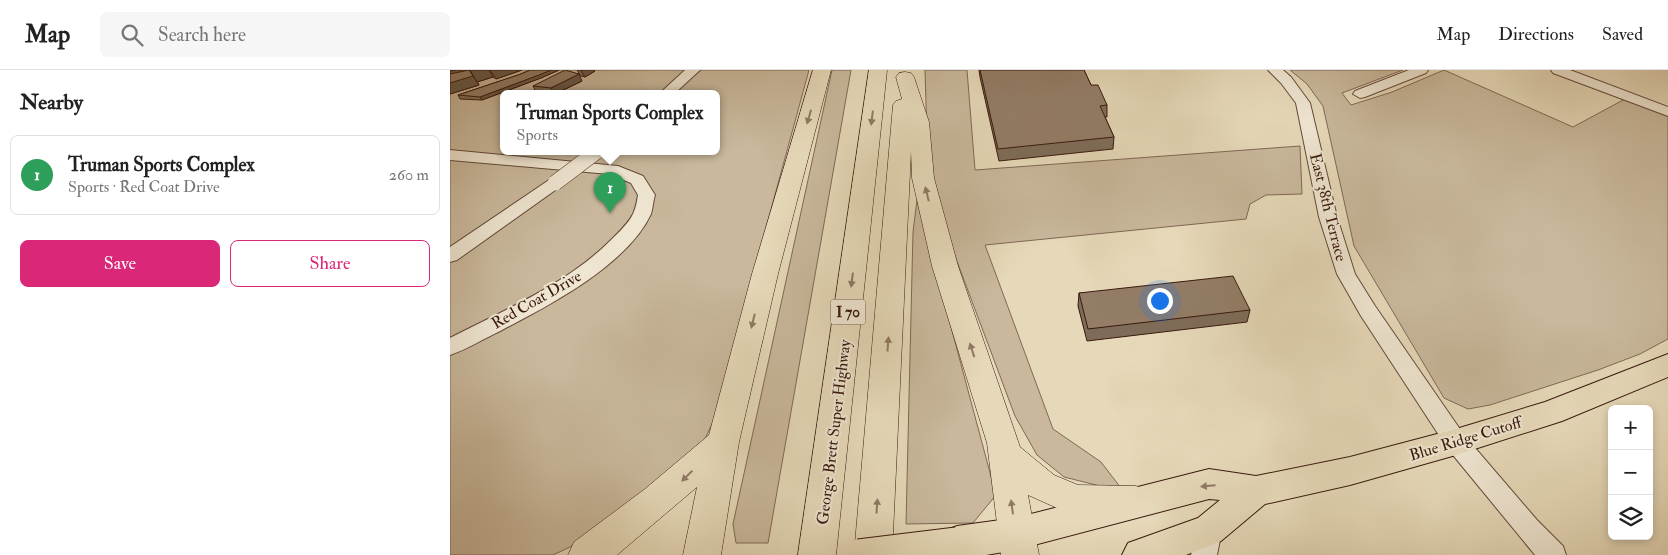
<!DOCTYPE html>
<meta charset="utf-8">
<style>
:root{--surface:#fff;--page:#f6f6f6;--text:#222;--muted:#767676;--line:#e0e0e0;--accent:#db2777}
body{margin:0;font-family:"IM FELL Double Pica",serif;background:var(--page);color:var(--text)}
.controls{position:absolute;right:15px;bottom:15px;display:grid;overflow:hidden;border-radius:8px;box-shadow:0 2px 8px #0003}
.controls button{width:45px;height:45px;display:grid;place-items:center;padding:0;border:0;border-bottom:1px solid var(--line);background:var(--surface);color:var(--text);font:25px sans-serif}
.you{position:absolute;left:709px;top:230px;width:18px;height:18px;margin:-12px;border:4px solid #fff;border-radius:50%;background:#1a73e8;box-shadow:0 0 0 8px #1a73e833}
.badge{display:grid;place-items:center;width:32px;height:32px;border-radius:50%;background:var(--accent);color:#fff;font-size:16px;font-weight:700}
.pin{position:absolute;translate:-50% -41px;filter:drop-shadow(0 1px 2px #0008)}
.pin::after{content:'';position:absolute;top:26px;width:18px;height:15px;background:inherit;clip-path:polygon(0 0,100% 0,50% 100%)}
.popup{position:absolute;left:50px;top:20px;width:220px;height:65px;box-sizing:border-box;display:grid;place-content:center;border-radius:8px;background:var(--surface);filter:drop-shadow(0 1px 4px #0005);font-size:16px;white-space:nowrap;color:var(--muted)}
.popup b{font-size:19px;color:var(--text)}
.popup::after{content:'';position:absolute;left:50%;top:100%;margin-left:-10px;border:10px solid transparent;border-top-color:var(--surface)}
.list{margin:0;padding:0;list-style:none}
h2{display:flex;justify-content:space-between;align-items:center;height:65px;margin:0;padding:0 20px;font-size:21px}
h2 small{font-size:16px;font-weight:400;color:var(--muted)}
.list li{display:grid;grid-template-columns:32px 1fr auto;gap:15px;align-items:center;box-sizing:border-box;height:80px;margin:0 10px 10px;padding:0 10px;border:1px solid var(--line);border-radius:8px}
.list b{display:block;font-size:19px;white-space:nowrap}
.list p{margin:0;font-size:16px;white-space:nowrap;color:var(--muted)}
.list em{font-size:16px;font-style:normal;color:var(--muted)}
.actions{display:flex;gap:10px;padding:15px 20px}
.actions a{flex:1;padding:11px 0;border:1px solid var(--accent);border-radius:8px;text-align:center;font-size:18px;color:var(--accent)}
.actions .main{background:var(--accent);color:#fff}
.icon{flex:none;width:28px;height:28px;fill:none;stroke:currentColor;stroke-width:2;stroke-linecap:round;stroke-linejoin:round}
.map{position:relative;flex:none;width:1218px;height:485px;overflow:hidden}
header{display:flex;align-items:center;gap:30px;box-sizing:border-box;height:70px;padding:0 25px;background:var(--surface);border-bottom:1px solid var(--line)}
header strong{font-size:24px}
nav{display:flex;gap:28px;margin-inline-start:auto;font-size:18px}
.search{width:350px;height:45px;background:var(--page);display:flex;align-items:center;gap:12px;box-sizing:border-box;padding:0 18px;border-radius:8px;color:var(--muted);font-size:19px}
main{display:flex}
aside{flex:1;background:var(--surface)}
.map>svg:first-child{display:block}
.green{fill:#c9b89c;stroke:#816855;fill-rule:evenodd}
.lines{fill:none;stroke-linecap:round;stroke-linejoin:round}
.minor-casing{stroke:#644939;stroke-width:2}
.major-casing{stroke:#39190e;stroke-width:2}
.highway-casing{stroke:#39190e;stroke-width:1}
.minor{fill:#efe6d2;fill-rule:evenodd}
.major{fill:#e6d9b9;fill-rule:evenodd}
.highway{fill:#e6d9b9;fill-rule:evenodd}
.minor-bridge-casing{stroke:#644939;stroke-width:16;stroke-linecap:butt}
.major-bridge-casing{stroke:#39190e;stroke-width:33;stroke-linecap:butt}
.minor-bridge{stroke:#efe6d2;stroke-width:15}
.major-bridge{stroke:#e6d9b9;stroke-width:31}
.wall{fill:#7e6c59;stroke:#39190e}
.shaded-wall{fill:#675848;stroke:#39190e}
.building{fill:#937d67;stroke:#39190e}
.oneway{fill:#907964}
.labels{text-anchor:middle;stroke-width:4;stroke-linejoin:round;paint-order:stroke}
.shield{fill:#efe6d2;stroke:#705649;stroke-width:1}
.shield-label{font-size:15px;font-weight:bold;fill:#39190e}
.street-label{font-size:16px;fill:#39190e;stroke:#efe6d2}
</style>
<header>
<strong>Map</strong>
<div class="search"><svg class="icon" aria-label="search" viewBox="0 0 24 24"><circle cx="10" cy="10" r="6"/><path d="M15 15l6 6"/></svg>Search here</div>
<nav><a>Map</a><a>Directions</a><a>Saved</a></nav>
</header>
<main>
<aside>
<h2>Nearby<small></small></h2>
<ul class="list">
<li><span class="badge" style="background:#2e9e5b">1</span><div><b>Truman Sports Complex</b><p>Sports · Red Coat Drive</p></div><em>260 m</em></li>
</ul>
<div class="actions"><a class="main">Save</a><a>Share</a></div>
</aside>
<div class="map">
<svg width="1218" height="485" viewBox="0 0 1218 485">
<rect width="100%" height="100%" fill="#e6d9b9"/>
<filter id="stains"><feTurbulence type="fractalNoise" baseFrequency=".004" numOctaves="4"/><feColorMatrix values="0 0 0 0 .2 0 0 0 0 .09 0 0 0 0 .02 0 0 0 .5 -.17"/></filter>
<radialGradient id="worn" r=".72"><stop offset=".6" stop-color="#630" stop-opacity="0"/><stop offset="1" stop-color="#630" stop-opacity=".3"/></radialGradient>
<g class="green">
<path d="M0 0H359L263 352 247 386 152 462 103 485H0ZM54 24H266V82H54Z"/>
<polygon points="382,0 401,0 318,473 286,473 283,454"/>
<polygon points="475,0 517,0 525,100 850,76 852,124 816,125 800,134 796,149 535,175 603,359 651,392 674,422 614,407 587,385 565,346 484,130 477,69"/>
<polygon points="840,0 953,0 892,23 901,35 942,22 994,0 1123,57 1175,29 1218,45 1218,269 1190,284 1148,300 1040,335 1018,339 994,328 904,176 873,36 857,14"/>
<polygon points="467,130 546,425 523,453 456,454 463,162"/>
</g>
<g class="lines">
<g class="minor-casing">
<g id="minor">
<polygon points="235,0 250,0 224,24 209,24"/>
<polygon points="818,0 833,0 841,7 860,33 887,147 905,204 925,236 1014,365 1087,450 1113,476 1116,485 1085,485 998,379 911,246 887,204 869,147 846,33 831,13"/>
<polygon points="959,0 978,0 976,3 915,27 910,28 903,24 905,21"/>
<polygon points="1101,0 1120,0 1218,37 1218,46 1103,3"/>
<path d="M0 80 168 96 193 106 205 125C203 131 203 138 201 144 177 195 100 235 52 260 35 268 18 279 0 285V268C56 239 116 215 161 170 169 162 178 154 183 144 186 138 187 131 188 125L181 113 159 104 0 90Z"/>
<polygon points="105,108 111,110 113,113 111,116 7,190 0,192 0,177 99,110"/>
<polygon points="759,448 768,451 772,460 767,485 741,485 750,451"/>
</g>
</g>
<g class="major-casing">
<polygon id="major" points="1218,284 1218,307 1112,351 1006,385 900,415 815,434 771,471 736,485 672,485 678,473 748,448 770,430 759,429 565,480 536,485 495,485 490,473 495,461 507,456 565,448 759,399 806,406 900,387 1006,359 1095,332"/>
</g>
<g class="highway-casing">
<g id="highway">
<polygon points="363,0 381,0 328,204 289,372 271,485 233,485 247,417 167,485 118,485 124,472 195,419 259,365 302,204"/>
<polygon points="419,0 437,0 386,485 348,485"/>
<polygon points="455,2 461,3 464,7 479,52 484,108 508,196 570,377 604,405 628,415 686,416 698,421 703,432 698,443 686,448 627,447 578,425 589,485 551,485 537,373 482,196 462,108 461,81 442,485 404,485 443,35 446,31 452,29 446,7 449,3"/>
</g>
</g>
<use href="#minor" class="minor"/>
<use href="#major" class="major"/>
<use href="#highway" class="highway"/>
<g class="minor-bridge-casing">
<polyline id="minor-bridge" points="105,113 146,82"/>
</g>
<g class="major-bridge-casing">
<polyline id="major-bridge" points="409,485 507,473"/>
</g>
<use href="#minor-bridge" class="minor-bridge"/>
<use href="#major-bridge" class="major-bridge"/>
</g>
<g class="wall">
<polygon points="0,0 72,0 46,9 43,7 27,12 27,11 29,15 0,24"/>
<polygon points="80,0 109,0 91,8 32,30 10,29 8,25 71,4"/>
<polygon points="127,0 145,1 135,7 131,6"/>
<polygon points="529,0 634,0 641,15 657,35 657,47 655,47 664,67 663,79 549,91 530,7"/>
<polygon points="132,11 105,24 86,22 83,16"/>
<polygon points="629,223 800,240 797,252 637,271 628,236"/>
</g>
<g class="shaded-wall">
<polygon points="6,0 19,0 29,15 0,24 0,1"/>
<polygon points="20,0 39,0 43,7 27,12"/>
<polygon points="40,0 72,0 46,9"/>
<polygon points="101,0 109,0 91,8 32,30 30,27"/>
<polygon points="133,0 144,0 145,1 135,7 131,1"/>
<polygon points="129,4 132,11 105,24 101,18"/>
</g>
<g class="building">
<polygon points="19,0 23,6 0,13 0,4"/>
<polygon points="80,0 101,0 89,5 30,27 8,25 71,4"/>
<polygon points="115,0 129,4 101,18 83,16"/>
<polygon points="530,0 634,0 641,15 648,15 657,35 650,36 664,67 548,79"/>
<polygon points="783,206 800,240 638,259 629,223"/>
</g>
<defs><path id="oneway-solid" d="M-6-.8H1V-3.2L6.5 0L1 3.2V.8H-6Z" transform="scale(1.25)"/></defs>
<g class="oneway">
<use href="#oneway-solid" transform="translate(359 47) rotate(106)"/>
<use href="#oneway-solid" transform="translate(422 48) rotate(97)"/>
<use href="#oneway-solid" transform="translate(477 124) rotate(-104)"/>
<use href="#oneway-solid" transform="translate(402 210) rotate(97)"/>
<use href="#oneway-solid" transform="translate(303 251) rotate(104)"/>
<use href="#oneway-solid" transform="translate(438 274) rotate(-86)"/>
<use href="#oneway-solid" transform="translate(522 280) rotate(-108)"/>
<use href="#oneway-solid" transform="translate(237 406) rotate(136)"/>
<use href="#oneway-solid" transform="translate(758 416) rotate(175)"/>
<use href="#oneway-solid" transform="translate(427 436) rotate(-86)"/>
<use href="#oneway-solid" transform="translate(562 437) rotate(-98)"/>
</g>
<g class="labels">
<rect class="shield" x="380.5" y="229.5" width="35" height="25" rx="4"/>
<g class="shield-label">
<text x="398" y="247">I 70</text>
</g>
<g class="street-label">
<text transform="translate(879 137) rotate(76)" y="6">East 38th Terrace</text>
<text transform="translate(86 229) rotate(-30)" y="6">Red Coat Drive</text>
<text transform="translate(383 362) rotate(-83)" y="6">George Brett Super Highway</text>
<text transform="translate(1015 368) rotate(-17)" y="6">Blue Ridge Cutoff</text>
</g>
</g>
<rect width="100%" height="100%" filter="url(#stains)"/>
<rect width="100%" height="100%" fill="url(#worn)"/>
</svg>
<div class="controls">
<button>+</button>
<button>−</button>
<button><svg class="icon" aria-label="layers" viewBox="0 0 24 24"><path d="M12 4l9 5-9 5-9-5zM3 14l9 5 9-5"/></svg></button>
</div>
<div class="you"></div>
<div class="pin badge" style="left:160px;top:143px;background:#2e9e5b">1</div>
<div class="popup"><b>Truman Sports Complex</b>Sports</div>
</div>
</main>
